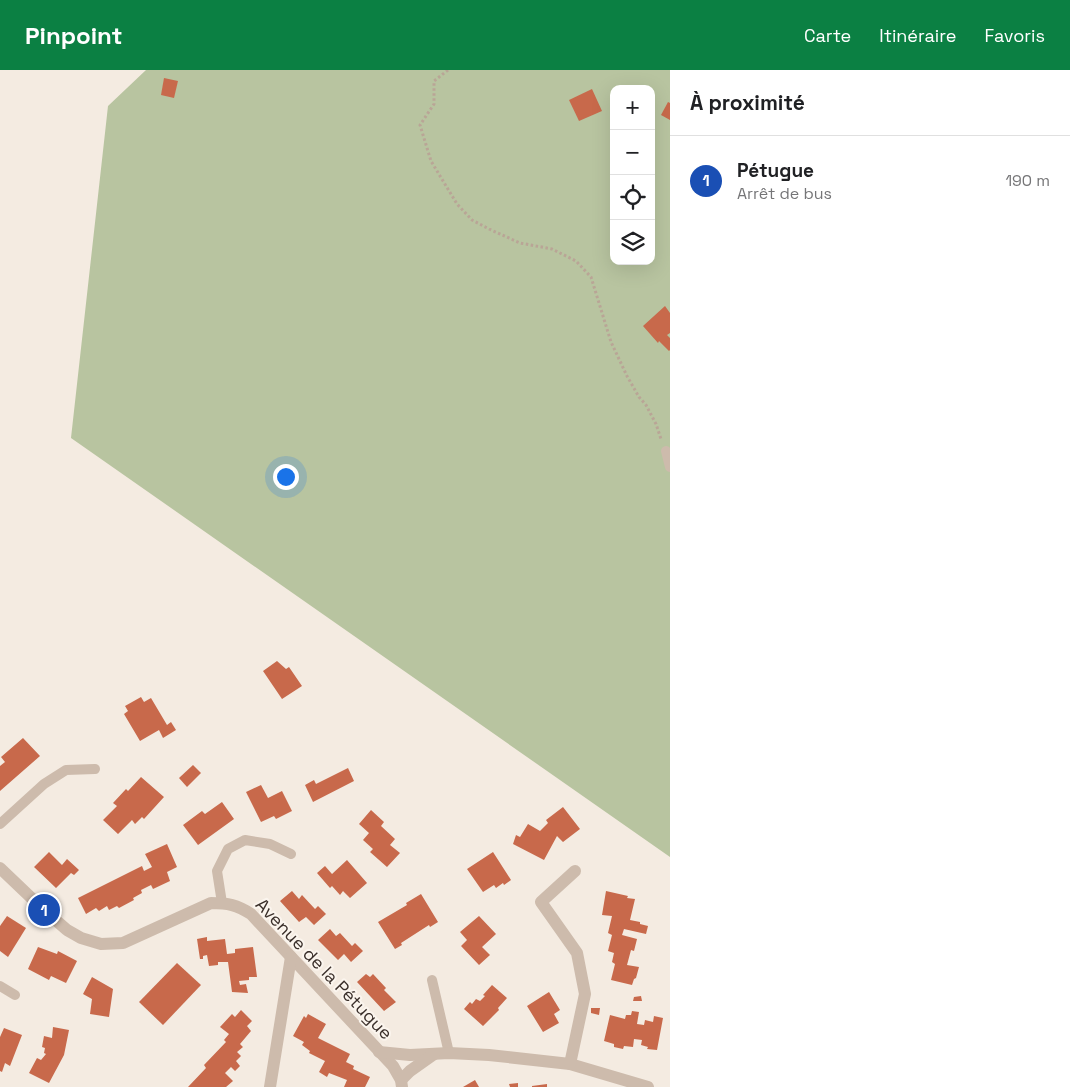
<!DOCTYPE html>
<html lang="fr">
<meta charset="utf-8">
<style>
:root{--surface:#fff;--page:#f6f6f6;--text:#202124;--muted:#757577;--line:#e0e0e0;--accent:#0b8043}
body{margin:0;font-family:"Space Grotesk",sans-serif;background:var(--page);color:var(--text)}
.controls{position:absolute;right:15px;top:15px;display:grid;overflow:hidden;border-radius:10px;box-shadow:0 5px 20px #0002}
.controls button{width:45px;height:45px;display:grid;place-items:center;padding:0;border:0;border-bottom:1px solid var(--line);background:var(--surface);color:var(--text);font:25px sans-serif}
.you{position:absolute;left:285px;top:406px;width:18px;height:18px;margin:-12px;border:4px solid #fff;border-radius:50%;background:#1a73e8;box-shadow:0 0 0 8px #1a73e833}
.badge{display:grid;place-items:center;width:32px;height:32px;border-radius:50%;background:var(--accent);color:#fff;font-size:16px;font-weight:700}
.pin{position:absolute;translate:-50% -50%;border:2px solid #fff;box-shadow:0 1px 5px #0006}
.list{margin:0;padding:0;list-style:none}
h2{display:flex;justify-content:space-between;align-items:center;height:65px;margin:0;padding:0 20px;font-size:21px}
h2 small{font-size:16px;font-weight:400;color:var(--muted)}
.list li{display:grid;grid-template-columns:32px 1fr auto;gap:15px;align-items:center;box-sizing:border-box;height:90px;padding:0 20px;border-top:1px solid var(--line)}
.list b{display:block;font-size:19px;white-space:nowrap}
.list p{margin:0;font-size:16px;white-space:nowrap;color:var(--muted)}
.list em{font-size:16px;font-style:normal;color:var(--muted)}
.icon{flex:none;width:28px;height:28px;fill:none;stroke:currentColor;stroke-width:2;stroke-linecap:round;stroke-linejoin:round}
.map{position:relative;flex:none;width:670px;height:1017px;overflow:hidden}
header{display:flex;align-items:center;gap:30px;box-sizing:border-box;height:70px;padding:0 25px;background:var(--accent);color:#fff}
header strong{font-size:24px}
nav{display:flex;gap:28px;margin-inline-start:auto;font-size:18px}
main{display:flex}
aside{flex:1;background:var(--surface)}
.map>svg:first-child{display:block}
.green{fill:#b8c4a0;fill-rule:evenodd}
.building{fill:#c8694b}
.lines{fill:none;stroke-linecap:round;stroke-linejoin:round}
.path{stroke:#b9a596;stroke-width:3;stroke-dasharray:2.5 2.5;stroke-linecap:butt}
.service{stroke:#cdbbac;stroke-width:10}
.minor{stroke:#cdbbac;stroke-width:12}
.labels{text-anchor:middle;stroke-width:4;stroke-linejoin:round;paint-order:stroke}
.street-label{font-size:18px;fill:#3b302b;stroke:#fbf5ee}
</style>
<header>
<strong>Pinpoint</strong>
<nav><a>Carte</a><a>Itinéraire</a><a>Favoris</a></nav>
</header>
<main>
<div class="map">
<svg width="670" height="1017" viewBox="0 0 670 1017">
<rect width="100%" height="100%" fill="#f4ebe1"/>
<path class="green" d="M146 0H670V787L71 368 108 36ZM614 19H651V191H614Z"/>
<g class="building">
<polygon points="164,8 178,11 174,28 161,25"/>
<polygon points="592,19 602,41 579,51 569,30"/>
<polygon points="668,32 670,33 670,50 661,45"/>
<polygon points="665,236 670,243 670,263 667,265 670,268 670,280 669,281 659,271 658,273 643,256"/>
<polygon points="277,591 286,599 289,597 302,616 282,629 263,601"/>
<polygon points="141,627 144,632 151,628 167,655 171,652 176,660 163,668 159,660 140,671 124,644 128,641 125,636"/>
<polygon points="23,668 40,686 0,721 0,696 5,692 1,687"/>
<polygon points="193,695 201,703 187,717 179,708"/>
<polygon points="348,698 354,711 313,732 305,715 314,710 316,714"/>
<polygon points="141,707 164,727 144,749 142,747 135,754 132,750 118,764 103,750 117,736 113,733 126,719 128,721"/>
<polygon points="261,715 268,728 282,721 292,741 276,749 274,746 261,752 246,722"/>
<polygon points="222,732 234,749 198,775 183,755 202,741 205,744"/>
<polygon points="563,737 580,759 563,772 557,766 544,790 513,774 516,765 520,767 528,754 540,761 548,753 546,750"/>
<polygon points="371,740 384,752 381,756 395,769 390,775 400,783 387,797 370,782 373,779 363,770 369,763 359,754"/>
<polygon points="167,774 177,797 167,802 170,811 153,819 151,815 141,820 142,823 133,828 134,830 119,838 117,836 109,840 107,836 99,841 96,838 86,844 78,828 142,796 144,801 152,797 145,784"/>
<polygon points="49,782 62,795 67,789 79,800 74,805 71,803 56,818 34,797"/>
<polygon points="493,782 511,810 504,815 503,813 496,818 494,815 483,822 467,799"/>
<polygon points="347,790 367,813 350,828 343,821 340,825 332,816 330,818 317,803 325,796 332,804"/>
<polygon points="292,821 299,829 302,825 315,839 318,836 326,844 314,855 306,847 299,852 280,831"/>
<polygon points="606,821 628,826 627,828 635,829 630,850 640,852 640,854 648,856 646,864 624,859 622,865 637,869 634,881 631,880 627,895 639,897 636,908 634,909 632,915 611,910 615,894 612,892 614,883 608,881 612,865 608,863 612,846 602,845"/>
<polygon points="421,824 438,852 430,857 429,855 401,873 402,875 395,879 378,852 407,835 406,833"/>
<polygon points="7,846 26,858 8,887 0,881 0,856"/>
<polygon points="479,846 496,864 482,877 490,885 479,895 461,876 467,870 460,862"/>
<polygon points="330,859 336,866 340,863 352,876 355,873 363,881 351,892 344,884 338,890 318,870"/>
<polygon points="207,867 207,871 225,869 227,884 235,883 235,879 253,877 257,907 249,907 249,910 239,911 240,915 246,914 248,923 232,922 228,892 218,892 218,895 209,896 207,885 203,886 203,889 200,889 197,869"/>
<polygon points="38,877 57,884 58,881 77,891 66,913 51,906 49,910 28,899"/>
<polygon points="177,893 201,915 163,955 139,932"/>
<polygon points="366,904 370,907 373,904 386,918 384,920 396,932 384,941 357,912"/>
<polygon points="92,907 113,919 109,947 90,944 92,929 83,924"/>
<polygon points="492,915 507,928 498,938 499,940 483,956 464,939 470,932 472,934 476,929 480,931 485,926 483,925"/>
<polygon points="549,922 560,940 554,944 559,953 543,962 527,936"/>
<polygon points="641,926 642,931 633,931 634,927"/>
<polygon points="591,938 600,938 599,945 591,943"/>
<polygon points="241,940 252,951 247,956 251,961 240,974 243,977 237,982 241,986 236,991 240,996 235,1001 231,997 225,1003 233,1011 226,1017 188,1017 206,998 204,995 226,972 224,970 229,964 220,957 232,944 235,947"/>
<polygon points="632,941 639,942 637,954 644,955 645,950 653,952 654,946 663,948 657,980 647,979 648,977 641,975 642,970 634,969 633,977 624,976 623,979 614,977 614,974 604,971 610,945 625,949 626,945 631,945"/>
<polygon points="308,944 326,954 318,968 350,984 346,992 354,996 353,999 370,1007 365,1017 344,1017 347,1010 329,1003 327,1007 319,1002 325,991 309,983 310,981 302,975 304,972 293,966 304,946 306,948"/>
<polygon points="53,957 69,960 64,985 49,1013 29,1003 37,988 41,990 46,984 44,983 45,978 42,977 44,966 52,968"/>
<polygon points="4,958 22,965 10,996 5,993 2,1002 0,1001 0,967"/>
<polygon points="475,1010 479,1017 463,1017"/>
<polygon points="518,1013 518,1017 510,1017 509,1014"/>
<polygon points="547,1014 547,1017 532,1017 532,1016"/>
</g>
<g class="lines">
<polyline class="path" points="448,0 434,11 434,34 420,55 431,91 457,134 472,150 489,159 520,173 552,179 576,191 591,207 611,272 627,306 639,327 646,335 656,354 661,369"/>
<g class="service">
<polyline points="666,381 670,397"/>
<polyline points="0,754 44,714 66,700 95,699"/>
<polyline points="222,833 217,801 228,779 245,770 270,774 291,784"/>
<polyline points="432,910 449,983"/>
<polyline points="0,916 15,925"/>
</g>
<g class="minor">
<path d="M0 798 44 840 67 860 81 868 101 874 123 873 211 833C228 833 237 835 251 844L393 996 401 1010 402 1017"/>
<polyline points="379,982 410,985 449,983 489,985 570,994 648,1017"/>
<polyline points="570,994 585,924 577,883 541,832 575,801"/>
<polyline points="401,1010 410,1001 434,984"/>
<polyline points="270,1017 291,887"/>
</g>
</g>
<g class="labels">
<g class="street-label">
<text transform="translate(324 899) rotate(46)" y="6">Avenue de la Pétugue</text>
</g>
</g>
</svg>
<div class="controls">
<button>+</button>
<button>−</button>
<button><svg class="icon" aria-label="locate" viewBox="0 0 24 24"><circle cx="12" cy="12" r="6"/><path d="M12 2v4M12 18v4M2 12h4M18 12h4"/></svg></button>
<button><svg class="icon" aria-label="layers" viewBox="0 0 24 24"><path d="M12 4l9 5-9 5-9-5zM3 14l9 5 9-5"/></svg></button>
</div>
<div class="you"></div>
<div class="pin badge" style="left:44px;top:840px;background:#1a4fb4">1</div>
</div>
<aside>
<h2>À proximité<small></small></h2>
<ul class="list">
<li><span class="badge" style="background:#1a4fb4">1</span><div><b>Pétugue</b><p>Arrêt de bus</p></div><em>190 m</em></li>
</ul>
</aside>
</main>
